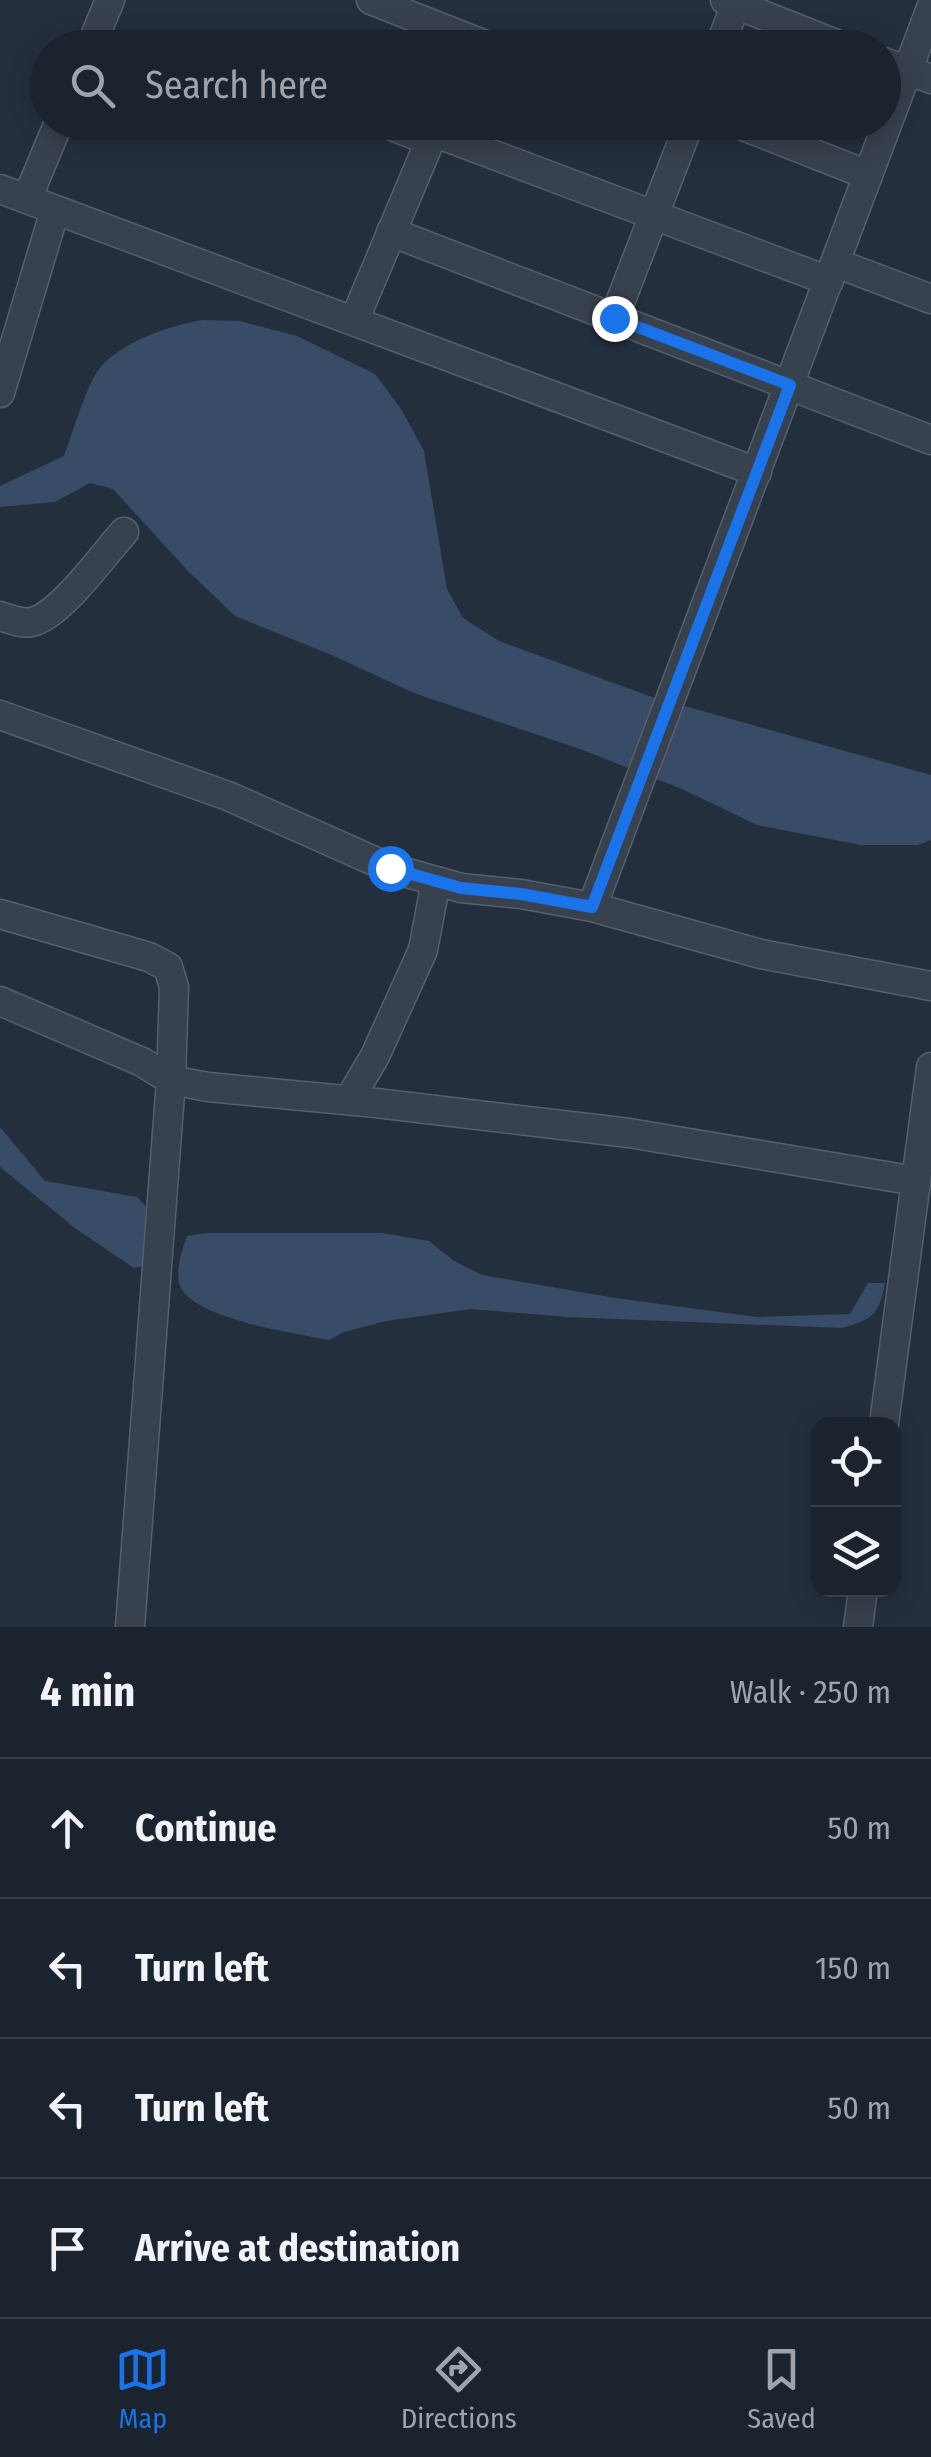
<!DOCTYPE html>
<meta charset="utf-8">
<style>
:root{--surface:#1b232e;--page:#282f3a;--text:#f1f3f6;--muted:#a0a4aa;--line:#39404a;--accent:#1a73e8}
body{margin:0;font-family:"Fira Sans Condensed",sans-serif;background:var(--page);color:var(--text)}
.controls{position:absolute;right:30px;bottom:30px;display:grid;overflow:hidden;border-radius:20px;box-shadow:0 5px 25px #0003}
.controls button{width:90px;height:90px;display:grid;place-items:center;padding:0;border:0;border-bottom:2px solid var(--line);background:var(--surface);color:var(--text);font:50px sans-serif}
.stop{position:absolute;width:30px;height:30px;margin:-22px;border:8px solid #1a73e8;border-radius:50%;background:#fff}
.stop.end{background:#1a73e8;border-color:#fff;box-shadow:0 2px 10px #0008}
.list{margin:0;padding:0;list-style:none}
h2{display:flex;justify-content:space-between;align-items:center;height:130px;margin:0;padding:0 40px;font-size:42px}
h2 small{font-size:32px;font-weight:400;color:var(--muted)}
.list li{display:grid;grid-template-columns:65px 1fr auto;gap:30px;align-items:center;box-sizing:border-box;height:140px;padding:0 40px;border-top:2px solid var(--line)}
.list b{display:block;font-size:38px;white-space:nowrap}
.list em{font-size:32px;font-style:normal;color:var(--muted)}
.icon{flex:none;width:55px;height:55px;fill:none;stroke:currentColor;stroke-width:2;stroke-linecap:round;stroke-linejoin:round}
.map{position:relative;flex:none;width:931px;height:1627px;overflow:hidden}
.search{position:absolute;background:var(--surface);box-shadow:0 5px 25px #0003;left:30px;right:30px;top:30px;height:110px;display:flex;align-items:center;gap:25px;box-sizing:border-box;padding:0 35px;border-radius:55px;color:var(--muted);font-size:38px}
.sheet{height:690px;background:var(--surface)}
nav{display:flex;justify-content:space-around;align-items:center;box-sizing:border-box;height:140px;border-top:2px solid var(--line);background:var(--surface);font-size:28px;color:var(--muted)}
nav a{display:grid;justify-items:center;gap:5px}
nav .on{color:var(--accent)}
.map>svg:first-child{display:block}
.water{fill:#394c67}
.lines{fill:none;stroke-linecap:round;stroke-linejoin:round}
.minor-casing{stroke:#565f6c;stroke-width:31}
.minor{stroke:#38414e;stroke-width:28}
.route{stroke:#1a73e8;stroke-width:12}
</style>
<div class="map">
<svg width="931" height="1627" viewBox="0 0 931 1627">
<rect width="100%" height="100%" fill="#242f3e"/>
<g class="water">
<path d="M203 320 240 321 297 336 375 374 401 409 424 451 447 589 463 618 499 641 649 696 931 775V840L918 845H861L757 825 682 789 580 749 414 693 334 656 235 616 188 571 113 489 90 483 55 502 0 507V486L64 456C72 434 86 387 99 369 120 342 171 325 203 320Z"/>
<polygon points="0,1127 45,1181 137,1197 149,1210 149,1264 134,1268 75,1228 0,1167"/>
<path d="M207 1233H382L429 1241 454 1261 482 1275 615 1298 757 1317 850 1314 868 1283H885C879 1315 873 1319 842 1328L567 1317 471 1309 386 1321 344 1332 329 1340C297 1333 188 1319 179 1283 176 1268 182 1250 187 1236Z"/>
</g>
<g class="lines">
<g class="minor-casing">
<g id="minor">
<polyline points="371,0 493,48"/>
<polyline points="725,0 846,48"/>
<polyline points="90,48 110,0"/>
<polyline points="719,48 736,4"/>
<polyline points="884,62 931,79"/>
<polyline points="382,122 430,141"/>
<polyline points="733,122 868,175"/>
<polyline points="433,132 829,281"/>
<polyline points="0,189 757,472"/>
<polyline points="27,199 59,122"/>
<polyline points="391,232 931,440"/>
<polyline points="836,263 931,299"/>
<polyline points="614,318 690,122"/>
<polyline points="354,321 438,122"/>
<polyline points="0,393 55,210"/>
<path d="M0 616C9 619 22 624 32 622 60 616 104 554 124 532"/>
<polyline points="0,715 228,796 390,868 461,888 521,894 592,907 761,954 931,986"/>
<polyline points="592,907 931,8"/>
<polyline points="0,914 149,957 168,967 174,987 171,1080 130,1627"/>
<polyline points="0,1001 142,1062 171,1080 208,1087 376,1103 629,1133 916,1181"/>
<polyline points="349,1100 375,1056 423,950 436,881"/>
<polyline points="884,1424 931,1067"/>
<polyline points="858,1627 863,1590"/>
</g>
</g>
<use href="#minor" class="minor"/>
</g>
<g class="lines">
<polyline class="route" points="390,868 461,888 521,894 592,907 790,385 614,318"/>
</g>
</svg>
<div class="controls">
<button><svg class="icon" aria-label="locate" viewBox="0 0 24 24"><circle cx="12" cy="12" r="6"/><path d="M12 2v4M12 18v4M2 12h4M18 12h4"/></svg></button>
<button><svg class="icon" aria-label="layers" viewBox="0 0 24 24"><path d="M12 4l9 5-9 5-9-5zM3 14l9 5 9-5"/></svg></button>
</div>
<div class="stop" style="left:390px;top:868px"></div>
<div class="stop end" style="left:614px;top:318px"></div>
<div class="search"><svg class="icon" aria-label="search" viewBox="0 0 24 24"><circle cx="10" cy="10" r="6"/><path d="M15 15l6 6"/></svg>Search here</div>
</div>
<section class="sheet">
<h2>4 min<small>Walk · 250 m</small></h2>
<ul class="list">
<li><svg class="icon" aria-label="ahead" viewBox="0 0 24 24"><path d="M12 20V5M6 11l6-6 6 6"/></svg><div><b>Continue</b></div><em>50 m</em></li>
<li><svg class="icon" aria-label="left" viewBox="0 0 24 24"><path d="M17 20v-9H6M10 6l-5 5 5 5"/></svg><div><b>Turn left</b></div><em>150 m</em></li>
<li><svg class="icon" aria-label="left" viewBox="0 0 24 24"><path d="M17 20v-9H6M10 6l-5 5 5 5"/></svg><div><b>Turn left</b></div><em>50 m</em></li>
<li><svg class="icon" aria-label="arrive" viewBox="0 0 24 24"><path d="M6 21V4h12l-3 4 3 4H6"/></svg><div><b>Arrive at destination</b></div></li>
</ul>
</section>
<nav>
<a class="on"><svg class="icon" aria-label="map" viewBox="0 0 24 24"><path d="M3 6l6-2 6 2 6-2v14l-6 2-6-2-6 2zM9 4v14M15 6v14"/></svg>Map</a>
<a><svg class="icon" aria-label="directions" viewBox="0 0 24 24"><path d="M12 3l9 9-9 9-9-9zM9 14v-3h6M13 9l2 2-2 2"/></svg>Directions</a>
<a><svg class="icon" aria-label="saved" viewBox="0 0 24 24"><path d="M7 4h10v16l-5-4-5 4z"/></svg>Saved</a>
</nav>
